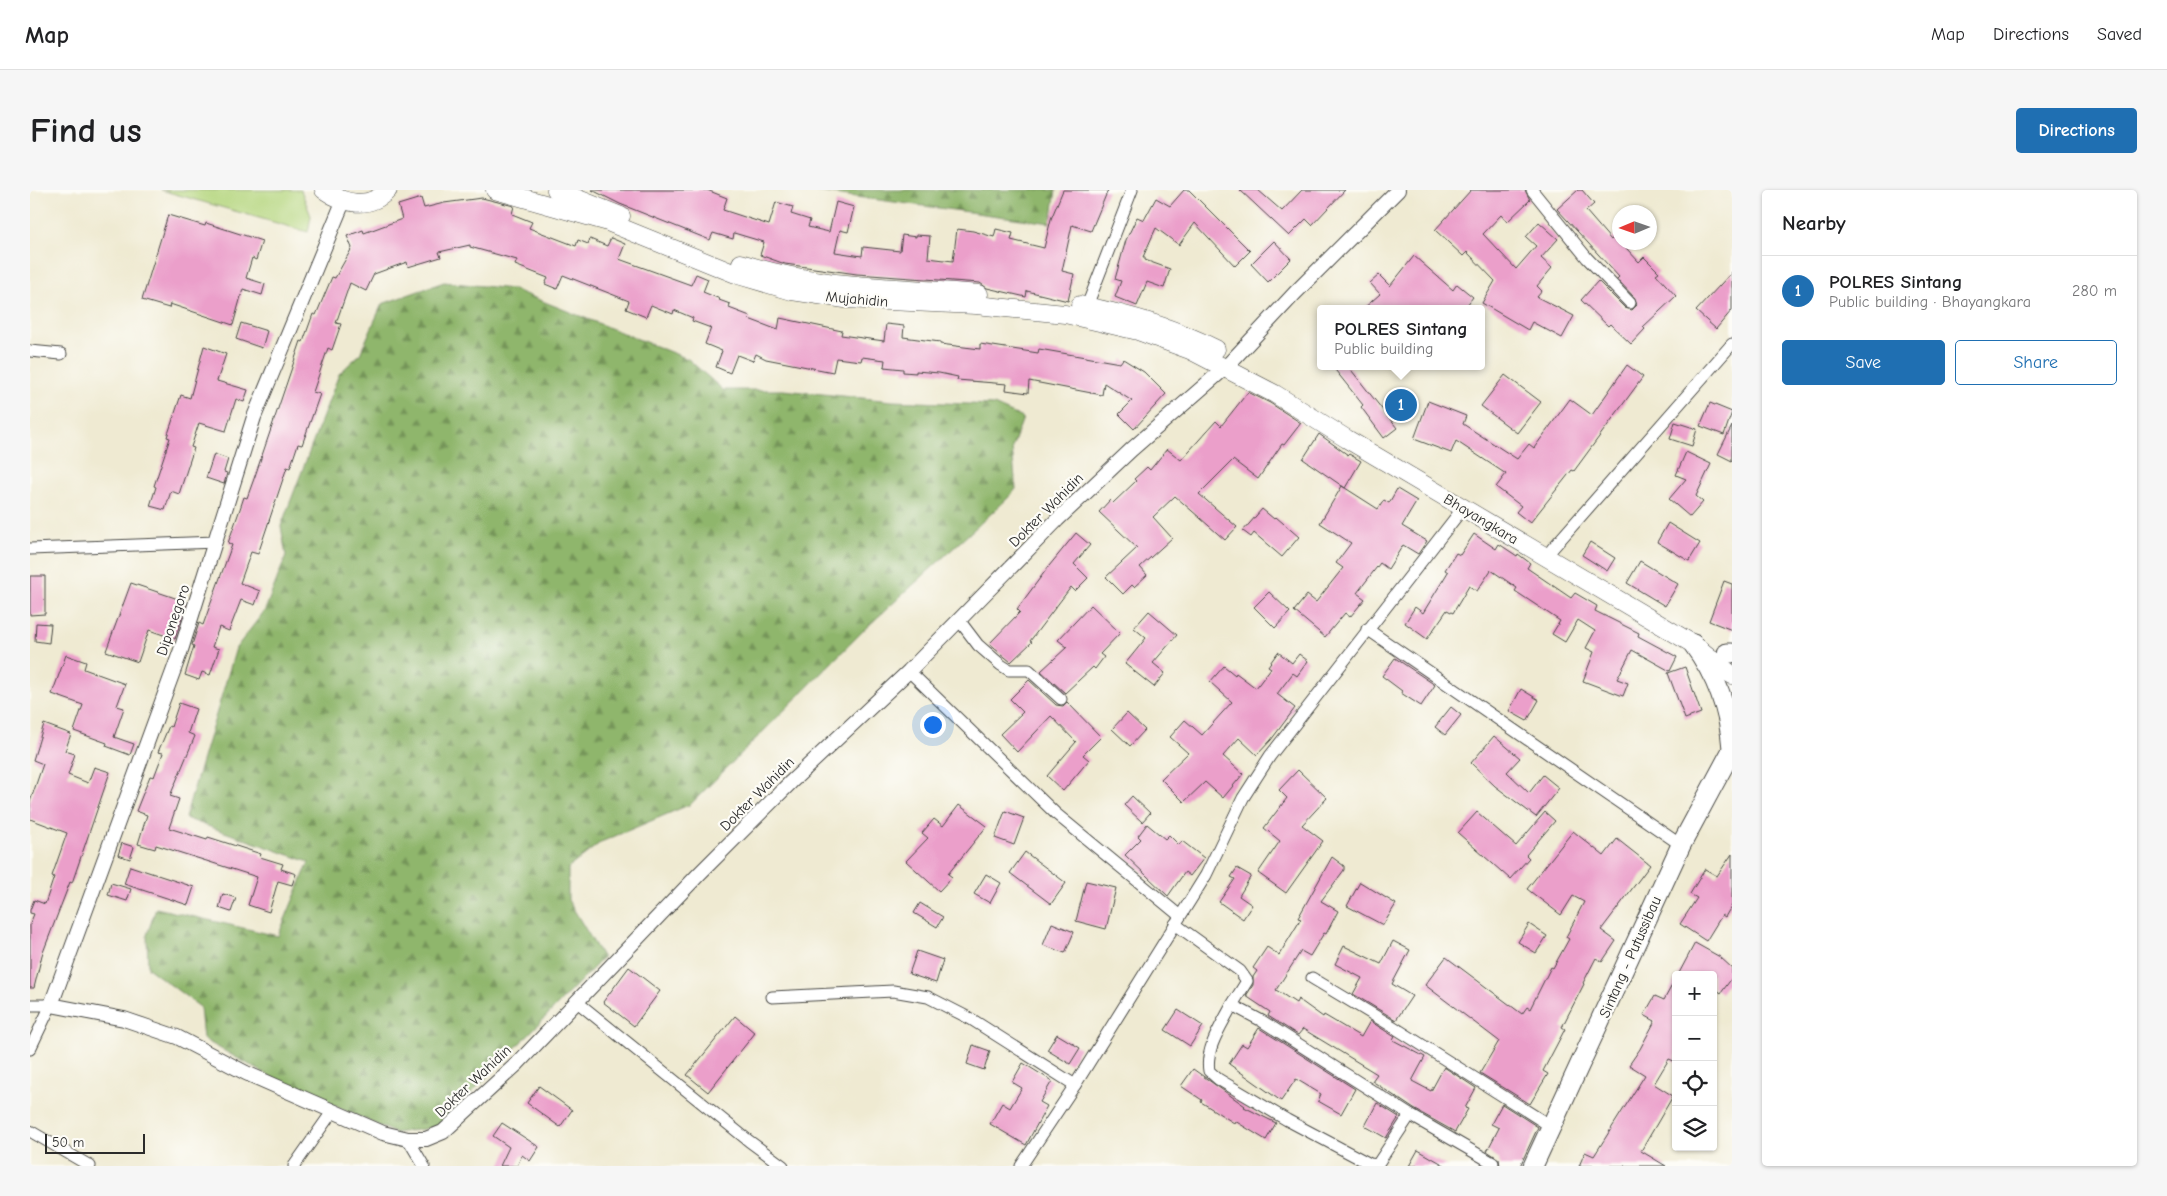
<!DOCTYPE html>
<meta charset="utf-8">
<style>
:root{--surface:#fff;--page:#f6f6f6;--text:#202124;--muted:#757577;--line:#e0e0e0;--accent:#1f6fb2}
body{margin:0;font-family:"Comic Neue",sans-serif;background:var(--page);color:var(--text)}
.controls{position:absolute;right:15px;bottom:15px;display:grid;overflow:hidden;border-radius:5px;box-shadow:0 1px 4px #0004}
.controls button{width:45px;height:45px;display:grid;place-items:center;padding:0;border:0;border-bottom:1px solid var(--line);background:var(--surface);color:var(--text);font:25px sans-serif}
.compass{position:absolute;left:1582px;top:15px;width:45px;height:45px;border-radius:50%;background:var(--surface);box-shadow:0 1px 4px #0004;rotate:268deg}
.scale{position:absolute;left:15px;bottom:12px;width:100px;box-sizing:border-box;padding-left:5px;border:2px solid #2b2b2b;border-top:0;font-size:14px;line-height:18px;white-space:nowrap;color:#2b2b2b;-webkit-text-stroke:4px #fdfcf7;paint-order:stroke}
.you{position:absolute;left:902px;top:534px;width:18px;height:18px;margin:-12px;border:4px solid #fff;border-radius:50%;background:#1a73e8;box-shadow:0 0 0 8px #1a73e833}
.badge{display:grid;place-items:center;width:32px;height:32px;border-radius:50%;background:var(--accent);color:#fff;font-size:16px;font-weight:700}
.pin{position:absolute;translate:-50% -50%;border:2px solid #fff;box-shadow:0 1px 5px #0006}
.popup{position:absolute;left:1287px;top:115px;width:168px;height:65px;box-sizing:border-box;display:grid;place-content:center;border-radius:5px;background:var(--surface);filter:drop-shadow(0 1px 4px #0005);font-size:16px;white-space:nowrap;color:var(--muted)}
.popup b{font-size:19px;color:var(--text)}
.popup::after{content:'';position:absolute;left:50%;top:100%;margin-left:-10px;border:10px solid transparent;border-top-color:var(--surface)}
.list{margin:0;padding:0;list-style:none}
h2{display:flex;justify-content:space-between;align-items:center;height:65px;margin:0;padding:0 20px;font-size:21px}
h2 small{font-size:16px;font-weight:400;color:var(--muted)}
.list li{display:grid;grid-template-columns:32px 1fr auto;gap:15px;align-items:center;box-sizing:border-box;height:70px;padding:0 20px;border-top:1px solid var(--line)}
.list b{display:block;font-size:19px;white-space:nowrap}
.list p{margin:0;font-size:16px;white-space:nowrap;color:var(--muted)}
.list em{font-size:16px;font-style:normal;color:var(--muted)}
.actions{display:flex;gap:10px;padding:15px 20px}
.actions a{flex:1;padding:11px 0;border:1px solid var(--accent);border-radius:5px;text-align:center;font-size:18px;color:var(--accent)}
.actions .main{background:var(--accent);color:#fff}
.icon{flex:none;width:28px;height:28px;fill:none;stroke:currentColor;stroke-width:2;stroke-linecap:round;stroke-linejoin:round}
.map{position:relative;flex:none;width:1702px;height:976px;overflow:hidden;border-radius:5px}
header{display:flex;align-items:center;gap:30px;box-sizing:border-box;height:70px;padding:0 25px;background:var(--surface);border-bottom:1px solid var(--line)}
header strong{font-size:24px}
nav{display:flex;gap:28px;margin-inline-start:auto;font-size:18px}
.intro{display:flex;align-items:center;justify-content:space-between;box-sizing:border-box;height:120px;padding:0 30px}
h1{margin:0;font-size:35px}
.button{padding:12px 22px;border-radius:5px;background:var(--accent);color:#fff;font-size:18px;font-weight:700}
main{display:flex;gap:30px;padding:0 30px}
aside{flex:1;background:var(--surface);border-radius:5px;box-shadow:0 1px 4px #0004}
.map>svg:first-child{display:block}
.forest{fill:url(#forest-firs);stroke:#5d704c}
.park{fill:#b4d57d;stroke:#708054}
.building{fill:#eb9fca}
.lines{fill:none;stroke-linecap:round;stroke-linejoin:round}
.minor-casing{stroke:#484844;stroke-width:13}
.tertiary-casing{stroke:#484844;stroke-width:16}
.primary-casing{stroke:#484844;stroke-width:19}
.trunk-casing{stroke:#484844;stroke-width:21}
.minor{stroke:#fff;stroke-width:11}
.tertiary{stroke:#fff;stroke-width:14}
.primary{stroke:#fff;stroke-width:18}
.trunk{stroke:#fff;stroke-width:19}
.labels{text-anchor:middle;stroke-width:4.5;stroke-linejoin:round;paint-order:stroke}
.street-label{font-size:15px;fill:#2b2b2b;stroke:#fdfcf7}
</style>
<header>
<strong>Map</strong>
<nav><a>Map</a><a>Directions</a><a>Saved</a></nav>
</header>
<div class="intro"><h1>Find us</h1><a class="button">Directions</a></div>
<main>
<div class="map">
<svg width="1702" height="976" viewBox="0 0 1702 976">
<defs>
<pattern id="forest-firs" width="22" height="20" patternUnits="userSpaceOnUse" patternTransform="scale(1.25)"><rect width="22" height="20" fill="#8fb66c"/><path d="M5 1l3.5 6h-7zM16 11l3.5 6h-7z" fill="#759459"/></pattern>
</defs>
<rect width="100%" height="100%" fill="#fdfcf7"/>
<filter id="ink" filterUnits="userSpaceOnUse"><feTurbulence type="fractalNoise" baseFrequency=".02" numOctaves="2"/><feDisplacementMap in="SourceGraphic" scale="10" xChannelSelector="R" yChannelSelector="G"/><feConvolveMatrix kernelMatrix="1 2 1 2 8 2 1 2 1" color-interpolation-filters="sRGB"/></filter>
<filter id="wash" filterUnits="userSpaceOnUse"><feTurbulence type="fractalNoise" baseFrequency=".0096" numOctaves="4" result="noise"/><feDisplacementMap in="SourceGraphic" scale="20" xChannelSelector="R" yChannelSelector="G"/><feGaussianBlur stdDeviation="1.12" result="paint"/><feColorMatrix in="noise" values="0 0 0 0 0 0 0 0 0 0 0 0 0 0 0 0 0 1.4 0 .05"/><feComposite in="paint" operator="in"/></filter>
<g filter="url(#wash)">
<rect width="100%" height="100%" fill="#efead2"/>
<g class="forest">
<polygon points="774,0 1026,0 1021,33"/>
<polygon points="414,92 482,99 658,169 693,200 753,200 862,211 964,215 993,228 982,258 986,299 977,309 836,438 661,614 571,652 538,678 538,710 573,768 409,936 394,939 365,943 243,888 173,849 170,817 118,778 117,745 126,718 248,746 279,672 155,628 206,458 235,420 256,366 251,336 309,184 330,164 352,114"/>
</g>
<polygon class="park" points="131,0 271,0 281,26 278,42"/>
<g id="blocks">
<g class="building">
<polygon points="562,0 677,0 697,8 693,20 739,35 746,12 763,17 761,24 780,30 778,37 799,42 806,12 824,17 818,42 810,40 805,62 832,66 833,57 870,61 872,45 886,47 886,45 900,46 898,68 923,71 927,39 943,41 964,47 966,39 983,43 981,50 1014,58 1021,29 1033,0 1078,0 1061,41 1042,35 1032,81 1044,84 1038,111 997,101 996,107 957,98 950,93 827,84 755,74 730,65 734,52 704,43 703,49 683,43 680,50 590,14"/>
<polygon points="1154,0 1159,0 1220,61 1205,76 1165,33 1149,55 1126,38 1113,67 1115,67 1115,70 1140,79 1134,98 1117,92 1107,116 1085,107 1091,91 1085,89 1096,50 1107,27 1114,30 1126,8 1140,16"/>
<polygon points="1210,0 1228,0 1252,21 1272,0 1315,0 1282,35 1276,29 1259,46"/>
<polygon points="1441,0 1495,0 1500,10 1477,32 1471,25 1453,44 1486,79 1506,56 1496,47 1509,32 1528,49 1511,68 1522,78 1507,96 1512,101 1507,107 1544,126 1532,148 1502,132 1498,140 1452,113 1465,91 1437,62 1433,66 1405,40"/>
<polygon points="1548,0 1552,0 1564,14 1556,21 1581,50 1585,46 1609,72 1614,67 1629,82 1626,84 1646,106 1613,137 1615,139 1601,154 1580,134 1578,136 1551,110 1568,91 1595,118 1602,120 1607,115 1605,108 1587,89 1589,87 1527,19"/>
<polygon points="391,8 394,18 414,13 452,8 484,16 482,24 502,32 499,38 546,56 548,50 558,54 560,49 577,56 581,48 595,54 589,69 661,95 666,84 678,89 673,102 690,109 689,110 700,114 699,118 720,126 719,129 748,140 750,128 812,141 811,145 854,151 856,134 874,136 873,147 910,152 910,154 950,159 950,154 1008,163 1009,159 1090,173 1093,169 1114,182 1136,204 1104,239 1089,224 1102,211 1074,193 1072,205 999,191 998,203 976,200 977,194 927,190 928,187 909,183 886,181 886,183 873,182 873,179 854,177 855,170 832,167 831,171 806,168 803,182 736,169 726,164 723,171 707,165 700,183 686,177 692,161 675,154 681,138 662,131 663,128 644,120 643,124 621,115 616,127 596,119 599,111 533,85 527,99 515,94 518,88 485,75 487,70 440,57 440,55 409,62 411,67 378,77 377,72 344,84 336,101 320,93 306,133 311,134 302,160 298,158 283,202 290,204 272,255 268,254 260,278 257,277 228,364 221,362 210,393 230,401 225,415 211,410 199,441 189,437 182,457 189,459 180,485 172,482 169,490 155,485 164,456 162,455 169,433 173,435 191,385 202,355 198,353 210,319 214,307 217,308 225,286 271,151 273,152 283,124 286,125 302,87 305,88 322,58 317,46 333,40 334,43 372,29 368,15"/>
<polygon points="138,25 175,36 176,33 232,51 226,70 222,68 216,88 235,94 232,105 213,99 203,135 140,114 139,118 112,110"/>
<polygon points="1244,51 1261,69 1238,92 1221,74"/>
<polygon points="1384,66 1423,100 1427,94 1443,107 1434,119 1333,119 1350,104 1340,93 1349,85 1360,96"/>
<polygon points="1702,82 1702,120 1686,139 1666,121"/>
<polygon points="211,133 237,141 232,158 206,149"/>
<polygon points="174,156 196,164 187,191 218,200 214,212 206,209 196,241 169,233 161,257 164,258 149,304 141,301 135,320 120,316 126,297 124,296 140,248 137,247 151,205 160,208"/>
<polygon points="1597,175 1613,187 1544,281 1542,280 1500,333 1486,322 1491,316 1466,297 1476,284 1426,251 1421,263 1384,249 1398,211 1436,226 1433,234 1487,269 1499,254 1504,258 1540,209 1562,225"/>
<polygon points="1302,176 1318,176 1367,238 1354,248 1331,217 1333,215"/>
<polygon points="1475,185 1511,212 1487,243 1451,216"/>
<polygon points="1218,202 1240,213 1271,233 1254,255 1252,254 1228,289 1203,270 1169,304 1207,337 1195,350 1145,306 1123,327 1142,348 1110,377 1117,385 1104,397 1102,395 1093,404 1076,387 1107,358 1069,322 1080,310 1083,313 1106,291 1104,289 1117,277 1120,280 1137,259 1151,270 1186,231 1191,236"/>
<polygon points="1680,213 1702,222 1694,245 1670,236"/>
<polygon points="1645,232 1667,239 1662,256 1640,249"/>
<polygon points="1702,236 1702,271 1688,264"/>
<polygon points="1289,244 1318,265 1319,264 1331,271 1315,298 1273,269"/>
<polygon points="1656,262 1681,274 1666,306 1673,312 1660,327 1639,309 1656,289 1646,285"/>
<polygon points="184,264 198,269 194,282 197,283 194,294 176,288"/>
<polygon points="1312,296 1348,319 1354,310 1359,313 1367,299 1387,311 1372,336 1397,351 1388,364 1373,355 1358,379 1350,373 1327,403 1335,409 1320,427 1315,423 1295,447 1264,421 1277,405 1286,412 1313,378 1306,373 1321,353 1290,333"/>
<polygon points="1232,319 1244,329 1246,327 1269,347 1252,367 1224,343 1221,347 1213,341"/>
<polygon points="1638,333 1670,353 1659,371 1627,352"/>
<polygon points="1046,343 1060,355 1044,374 1058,388 1045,401 1041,397 1000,451 1002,452 981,472 959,454 990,422 987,419 1019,376"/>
<polygon points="1444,344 1466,359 1469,354 1487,366 1488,364 1500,373 1497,378 1541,408 1545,403 1567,416 1565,421 1609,443 1608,446 1647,467 1640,481 1602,460 1587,489 1598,493 1593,506 1553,491 1564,462 1556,458 1565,441 1548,430 1535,452 1522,444 1530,431 1485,401 1487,398 1461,380 1447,401 1439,396 1423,423 1417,420 1397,449 1375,433 1385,417 1393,423 1418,382 1415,380 1426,363 1430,365"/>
<polygon points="1560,352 1585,368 1577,381 1552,365"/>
<polygon points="1610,371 1648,394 1635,416 1597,393"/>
<polygon points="0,386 15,386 15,424 0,425"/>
<polygon points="1694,391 1702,394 1702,440 1679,431"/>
<polygon points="101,393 157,412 145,449 119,440 108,472 76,461"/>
<polygon points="1239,402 1260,422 1245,438 1224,417"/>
<polygon points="1061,415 1090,443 1070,464 1074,467 1065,479 1063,477 1035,503 1011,481 1037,457 1028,450"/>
<polygon points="1119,421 1147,445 1123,473 1135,483 1124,497 1095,474 1116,448 1104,438"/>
<polygon points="6,433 21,434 19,453 5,451"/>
<polygon points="1248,462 1262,473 1269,464 1278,471 1267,486 1263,483 1247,504 1265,518 1241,550 1227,565 1209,548 1193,566 1213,584 1193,608 1175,592 1154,612 1131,589 1158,563 1140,547 1155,530 1172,545 1202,512 1180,492 1194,476 1205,485 1206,483 1226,498 1241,478 1238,476"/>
<polygon points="36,465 56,472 54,479 95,494 87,516 94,518 84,547 104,554 100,565 76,556 77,553 44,541 53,515 22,504"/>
<polygon points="1365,468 1405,495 1391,516 1371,503 1372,501 1352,486"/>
<polygon points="1655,477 1671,523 1655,529 1638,483"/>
<polygon points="999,490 1026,515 1033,516 1037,512 1071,547 1053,565 1059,570 1033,601 1017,586 1046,552 1021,526 987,562 970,544 993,522 980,509"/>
<polygon points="1491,499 1509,510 1497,531 1479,521"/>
<polygon points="149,513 166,519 158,543 165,546 140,606 149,609 139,638 177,650 178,647 231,664 230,667 253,674 251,679 266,684 262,695 248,691 239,722 218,715 227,687 126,655 125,659 108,654 117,625 106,621 120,586 124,587 133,563 128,562 139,536 141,537"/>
<polygon points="1421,517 1431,525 1415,545 1405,537"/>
<polygon points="1097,523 1115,540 1100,556 1082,539"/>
<polygon points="14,534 41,544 35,561 45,564 38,585 58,593 64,577 80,582 42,693 40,692 12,765 4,798 0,798 0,734 4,724 0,723 0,720 4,710 15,714 24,687 22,686 37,643 0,629 0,612 13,574 3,570"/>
<polygon points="1464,546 1490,568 1477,582 1499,603 1513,585 1529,598 1506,627 1465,596 1441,573"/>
<polygon points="1268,580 1297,608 1272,635 1293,651 1256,703 1228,683 1250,651 1234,638 1257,608 1249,600"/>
<polygon points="1102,606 1120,623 1112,632 1094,615"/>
<polygon points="929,615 957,636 918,684 922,687 909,701 876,671 898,648 892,643 904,629 913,636"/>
<polygon points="975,621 994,628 984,655 965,648"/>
<polygon points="1447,622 1486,656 1515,622 1525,631 1496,665 1499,668 1480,689 1428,643"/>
<polygon points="1117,634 1135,649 1139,645 1149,655 1152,651 1174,668 1160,686 1155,682 1138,706 1095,665 1111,649 1108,646"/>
<polygon points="1543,641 1574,666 1587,649 1620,675 1571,740 1586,751 1572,772 1566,768 1553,793 1554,794 1532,837 1535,839 1513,881 1518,884 1500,914 1450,883 1469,851 1395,795 1416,767 1492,824 1497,817 1500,819 1521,777 1523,778 1539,749 1536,747 1554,712 1543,706 1531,725 1497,699"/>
<polygon points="92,653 104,657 100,669 88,665"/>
<polygon points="995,662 1036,693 1021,714 980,683"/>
<polygon points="1702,664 1702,715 1695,727 1692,725 1676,751 1650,734 1667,708 1660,704 1675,679 1687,686"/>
<polygon points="1302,667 1314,676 1314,680 1291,711 1308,721 1296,744 1294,743 1280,766 1271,761 1246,800 1266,813 1268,809 1293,827 1294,825 1331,847 1340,831 1365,847 1363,850 1395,867 1382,891 1401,901 1414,877 1446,898 1435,918 1438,919 1425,942 1384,919 1342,891 1347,884 1273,839 1268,845 1238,826 1240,822 1216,806 1223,795 1223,787 1227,781 1223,778 1237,757 1249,765 1271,729 1268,728"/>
<polygon points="100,676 164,697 158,715 94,694"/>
<polygon points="1207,678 1221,686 1209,706 1222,715 1213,729 1189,712 1205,689 1201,687"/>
<polygon points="956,684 971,693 960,713 944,704"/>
<polygon points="1056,691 1086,698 1076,739 1046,731"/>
<polygon points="1330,692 1366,714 1353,735 1317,716"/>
<polygon points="81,693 101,699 97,711 78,705"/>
<polygon points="193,704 206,708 201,722 189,718"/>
<polygon points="890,713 913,727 907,737 884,723"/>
<polygon points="1022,733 1044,742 1035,763 1013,755"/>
<polygon points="1499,734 1517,746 1506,763 1488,752"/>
<polygon points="1363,751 1380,760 1362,794 1382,806 1366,830 1323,804 1332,788 1305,774 1314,756 1351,774"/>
<polygon points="1665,753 1690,767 1702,778 1702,788 1691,803 1683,797 1683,785 1648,785"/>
<polygon points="887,761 913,770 906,793 879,784"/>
<polygon points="599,777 630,801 604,836 573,812"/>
<polygon points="1646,788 1646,872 1639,869 1624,894 1643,906 1611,961 1636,976 1549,976 1555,962 1564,966 1615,885 1599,875 1610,859 1625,831 1614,825 1625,806 1634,810"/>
<polygon points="1148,820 1173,836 1160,856 1135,840"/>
<polygon points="705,826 725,843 678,902 657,885"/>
<polygon points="1229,838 1325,899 1311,924 1288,911 1291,904 1266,889 1251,911 1199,874 1212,854 1217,857"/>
<polygon points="1027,844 1050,858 1040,874 1017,860"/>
<polygon points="943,855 960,861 954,880 937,874"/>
<polygon points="993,873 1022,891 1010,912 1017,916 996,955 960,934 972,913 980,918 992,898 982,892"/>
<polygon points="1163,879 1215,916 1214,917 1246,933 1236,950 1205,931 1204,933 1171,912 1172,910 1151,896"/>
<polygon points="509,896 542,920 530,937 497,913"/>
<polygon points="1347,913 1369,927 1356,948 1335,936"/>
<polygon points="1472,914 1508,937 1490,976 1470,976 1469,969 1457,961 1469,938 1461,934"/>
<polygon points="472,933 509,957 500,971 492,965 487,976 470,976 479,957 463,946"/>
<polygon points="1388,960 1416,976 1379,976"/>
</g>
</g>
</g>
<g filter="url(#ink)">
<use href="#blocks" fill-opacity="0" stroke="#484844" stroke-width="1"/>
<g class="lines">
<g class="minor-casing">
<g id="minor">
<polyline points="1502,0 1557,68 1600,113"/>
<polyline points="1057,116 1102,0"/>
<polyline points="0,161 31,164"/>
<polyline points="0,359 186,352"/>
<polyline points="1522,359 1702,154"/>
<polyline points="929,430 948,455 971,475 979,480 999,480 1031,509"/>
<polyline points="1337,439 1651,655"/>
<polyline points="879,481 1025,623 1150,726"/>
<path d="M1145 734 1210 781 1217 791 1202 815 1232 831 1380 925 1347 975 1340 974 1257 930 1188 889 1179 881C1175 858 1192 835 1202 815"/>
<polyline points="1282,788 1362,836 1522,937"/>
<polyline points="742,807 863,801 898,807 941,829 1045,895"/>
<polyline points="546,811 719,951 753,976"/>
<polyline points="0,815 21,815 0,859"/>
<polyline points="1380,925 1463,973"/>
<polyline points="0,941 60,976"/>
<polyline points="378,949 394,976"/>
<polyline points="264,976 302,922"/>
<polyline points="991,976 1045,895 1176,685 1213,608 1240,566 1433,318"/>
</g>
</g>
<g class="tertiary-casing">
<polyline id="tertiary" points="313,12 224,227 151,460 21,815 94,829 147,847 216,883 353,943 378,949 396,949 413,942 488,873 670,683 761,592 879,481 1027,330 1101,260 1196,177 1266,102 1368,0"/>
</g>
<g class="primary-casing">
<g id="primary">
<path d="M294 0C314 14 339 20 358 0"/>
<polyline points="465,0 575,31 708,85 762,101 815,109 946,115 1035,124 1108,141 1160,160 1245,204 1317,249 1663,454 1702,485"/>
<polyline points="526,0 591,26"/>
<path d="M711 73C791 99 867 96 949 104"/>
<path d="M1050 115C1098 124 1143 137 1186 159"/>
</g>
</g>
<g class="trunk-casing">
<g id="trunk">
<path d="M1663 454C1686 485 1699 518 1702 558"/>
<polyline points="1697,463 1702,463"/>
<polyline points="1503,976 1651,655 1702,560"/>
</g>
</g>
<use href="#minor" class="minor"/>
<use href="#tertiary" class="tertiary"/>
<use href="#primary" class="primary"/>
<use href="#trunk" class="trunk"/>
</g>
</g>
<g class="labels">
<g class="street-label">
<text transform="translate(827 109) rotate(5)" y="5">Mujahidin</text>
<text transform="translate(1016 320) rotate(-45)" y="5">Dokter Wahidin</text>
<text transform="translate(1451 329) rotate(31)" y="5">Bhayangkara</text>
<text transform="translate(143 430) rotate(-71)" y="5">Diponegoro</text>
<text transform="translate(727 604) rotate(-45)" y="5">Dokter Wahidin</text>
<text transform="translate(1600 767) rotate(-66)" y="5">Sintang - Putussibau</text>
<text transform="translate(443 891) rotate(-43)" y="5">Dokter Wahidin</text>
</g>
</g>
</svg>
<div class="controls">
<button>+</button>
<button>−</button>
<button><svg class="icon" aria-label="locate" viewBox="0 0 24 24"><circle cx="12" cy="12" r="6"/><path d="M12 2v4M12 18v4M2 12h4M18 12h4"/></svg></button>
<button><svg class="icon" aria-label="layers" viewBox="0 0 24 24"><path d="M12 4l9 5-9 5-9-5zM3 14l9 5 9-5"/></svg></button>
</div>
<svg class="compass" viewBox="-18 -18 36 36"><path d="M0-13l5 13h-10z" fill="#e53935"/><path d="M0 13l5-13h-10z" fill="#757577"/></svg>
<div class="scale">50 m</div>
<div class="you"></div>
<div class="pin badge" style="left:1371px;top:215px">1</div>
<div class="popup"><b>POLRES Sintang</b>Public building</div>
</div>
<aside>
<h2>Nearby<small></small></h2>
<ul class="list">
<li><span class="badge">1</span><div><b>POLRES Sintang</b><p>Public building · Bhayangkara</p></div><em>280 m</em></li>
</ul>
<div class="actions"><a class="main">Save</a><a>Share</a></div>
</aside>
</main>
